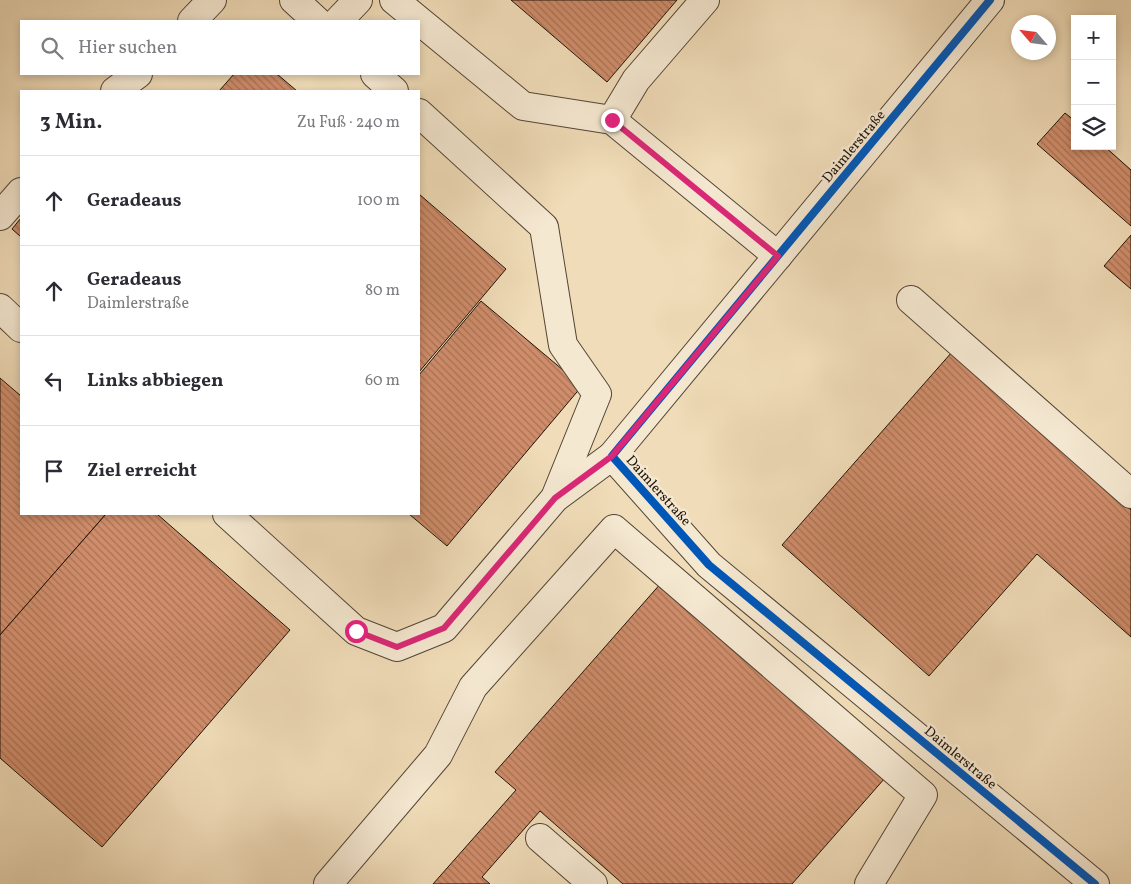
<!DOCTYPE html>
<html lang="de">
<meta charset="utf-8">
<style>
:root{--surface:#fff;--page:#f2f2f3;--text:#2b2b33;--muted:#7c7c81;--line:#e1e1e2}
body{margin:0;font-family:Vollkorn,serif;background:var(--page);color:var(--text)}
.controls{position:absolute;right:15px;top:15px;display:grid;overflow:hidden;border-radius:0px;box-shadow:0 2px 8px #0003}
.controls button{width:45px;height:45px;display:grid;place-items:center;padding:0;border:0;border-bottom:1px solid var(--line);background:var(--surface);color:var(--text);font:25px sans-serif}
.compass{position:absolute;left:1011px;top:15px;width:45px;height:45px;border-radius:50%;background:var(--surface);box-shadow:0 2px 8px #0003;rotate:298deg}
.stop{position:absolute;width:15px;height:15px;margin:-11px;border:4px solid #db2777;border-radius:50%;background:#fff}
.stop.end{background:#db2777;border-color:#fff;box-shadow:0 1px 5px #0008}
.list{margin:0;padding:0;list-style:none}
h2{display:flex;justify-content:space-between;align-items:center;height:65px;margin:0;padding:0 20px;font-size:21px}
h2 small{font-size:16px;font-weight:400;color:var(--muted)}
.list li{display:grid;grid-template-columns:32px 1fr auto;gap:15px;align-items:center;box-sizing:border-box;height:90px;padding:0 20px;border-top:1px solid var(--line)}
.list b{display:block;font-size:19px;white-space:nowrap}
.list p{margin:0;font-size:16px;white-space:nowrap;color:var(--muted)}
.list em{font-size:16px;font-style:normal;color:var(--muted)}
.icon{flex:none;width:28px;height:28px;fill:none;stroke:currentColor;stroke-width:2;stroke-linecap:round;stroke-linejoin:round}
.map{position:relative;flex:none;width:1131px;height:884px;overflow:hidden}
.search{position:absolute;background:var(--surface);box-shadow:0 2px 8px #0003;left:20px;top:20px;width:400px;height:55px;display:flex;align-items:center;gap:12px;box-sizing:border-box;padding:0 18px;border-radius:0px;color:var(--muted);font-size:19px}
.panel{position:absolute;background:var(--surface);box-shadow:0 2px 8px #0003;left:20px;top:90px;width:400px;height:425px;border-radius:0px}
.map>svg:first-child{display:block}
.building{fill:url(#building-back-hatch);stroke:#1f1309}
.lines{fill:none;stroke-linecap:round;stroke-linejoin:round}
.minor-casing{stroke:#534535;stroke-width:30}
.minor{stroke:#f5e8d1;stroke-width:28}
.cycleway-casing{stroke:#f5e8d1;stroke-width:11}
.cycleway{stroke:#0057b8;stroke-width:8}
.route{stroke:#db2777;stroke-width:6}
.labels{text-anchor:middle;stroke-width:5;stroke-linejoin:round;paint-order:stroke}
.street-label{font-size:14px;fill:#1f1309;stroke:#f5e8d1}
</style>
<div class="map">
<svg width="1131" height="884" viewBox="0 0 1131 884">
<defs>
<pattern id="building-back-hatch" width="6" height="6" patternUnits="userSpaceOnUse" patternTransform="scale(1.25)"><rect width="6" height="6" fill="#d08d6b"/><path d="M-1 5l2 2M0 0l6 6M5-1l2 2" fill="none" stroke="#a87256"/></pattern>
</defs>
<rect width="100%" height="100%" fill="#f0dcb8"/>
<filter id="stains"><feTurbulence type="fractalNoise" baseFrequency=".004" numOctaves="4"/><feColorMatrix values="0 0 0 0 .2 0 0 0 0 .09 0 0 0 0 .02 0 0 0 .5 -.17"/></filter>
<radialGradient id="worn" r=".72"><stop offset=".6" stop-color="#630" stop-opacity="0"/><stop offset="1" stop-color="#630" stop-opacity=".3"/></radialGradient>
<g class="building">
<polygon points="511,0 677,0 607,82"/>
<polygon points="234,74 277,74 297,91 219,91"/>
<polygon points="1065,113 1075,121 1075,146 1104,146 1131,170 1131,226 1037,144"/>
<polygon points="419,194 506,269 419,372"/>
<polygon points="21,218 21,237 12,229"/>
<polygon points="1131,235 1131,289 1104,266"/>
<polygon points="481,301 582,386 447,546 409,514 419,514 419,375"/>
<polygon points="952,352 1131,510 1131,637 1037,554 929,676 782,545"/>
<polygon points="0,378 21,396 21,514 106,514 0,635"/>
<polygon points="106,514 157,514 290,630 102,847 0,758 0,635"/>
<polygon points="662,582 885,778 792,884 623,884 540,811 482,877 490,884 433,884 516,790 495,772"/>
</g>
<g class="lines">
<g class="minor-casing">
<g id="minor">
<polyline points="294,0 317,21"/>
<polyline points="394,0 523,106 612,120 778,256"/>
<polyline points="990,0 612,456 709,565 1095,884"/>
<polyline points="192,21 212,0"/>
<polyline points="338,21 358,0"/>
<polyline points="375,74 394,91"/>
<polyline points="115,91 138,74"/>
<polyline points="419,113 544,227 563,345 597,394 555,498"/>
<polyline points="612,120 636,80 705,0"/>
<polyline points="0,216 21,192"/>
<polyline points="911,300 1131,494"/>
<polyline points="0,308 21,328"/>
<polyline points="227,514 356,631 397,647 444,628 555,498 612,456"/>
<polyline points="540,838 593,884"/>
<polyline points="328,884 438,755 473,687 614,529 923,795 869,884"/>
</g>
</g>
<use href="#minor" class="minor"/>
<g class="cycleway-casing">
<polyline id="cycleway" points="990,0 612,456 709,565 1095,884"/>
</g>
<use href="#cycleway" class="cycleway"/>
</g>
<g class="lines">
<polyline class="route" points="356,631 397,647 444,628 555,498 612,456 778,256 612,120"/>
</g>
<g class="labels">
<g class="street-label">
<text transform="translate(853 146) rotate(-50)" y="5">Daimlerstraße</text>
<text transform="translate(659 490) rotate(48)" y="5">Daimlerstraße</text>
<text transform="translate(961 757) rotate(40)" y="5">Daimlerstraße</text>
</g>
</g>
<rect width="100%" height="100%" filter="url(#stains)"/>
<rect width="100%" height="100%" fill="url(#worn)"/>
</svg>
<div class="controls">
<button>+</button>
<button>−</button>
<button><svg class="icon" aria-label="layers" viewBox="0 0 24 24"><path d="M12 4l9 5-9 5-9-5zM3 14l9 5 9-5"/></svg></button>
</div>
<svg class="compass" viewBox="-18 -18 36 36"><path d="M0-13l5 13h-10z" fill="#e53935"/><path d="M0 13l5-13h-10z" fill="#7c7c81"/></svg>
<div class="stop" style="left:356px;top:631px"></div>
<div class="stop end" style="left:612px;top:120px"></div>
<div class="search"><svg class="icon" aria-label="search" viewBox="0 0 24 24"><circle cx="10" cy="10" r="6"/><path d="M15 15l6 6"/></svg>Hier suchen</div>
<section class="panel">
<h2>3 Min.<small>Zu Fuß · 240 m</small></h2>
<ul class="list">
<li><svg class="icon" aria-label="ahead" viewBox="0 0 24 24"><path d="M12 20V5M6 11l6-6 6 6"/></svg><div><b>Geradeaus</b></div><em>100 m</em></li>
<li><svg class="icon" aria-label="ahead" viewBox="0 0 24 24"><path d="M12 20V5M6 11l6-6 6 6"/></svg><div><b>Geradeaus</b><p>Daimlerstraße</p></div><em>80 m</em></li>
<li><svg class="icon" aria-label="left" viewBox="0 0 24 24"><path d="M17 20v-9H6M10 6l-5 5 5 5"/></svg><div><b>Links abbiegen</b></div><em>60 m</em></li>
<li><svg class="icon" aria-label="arrive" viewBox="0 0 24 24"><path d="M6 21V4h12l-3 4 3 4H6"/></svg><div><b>Ziel erreicht</b></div></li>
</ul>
</section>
</div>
